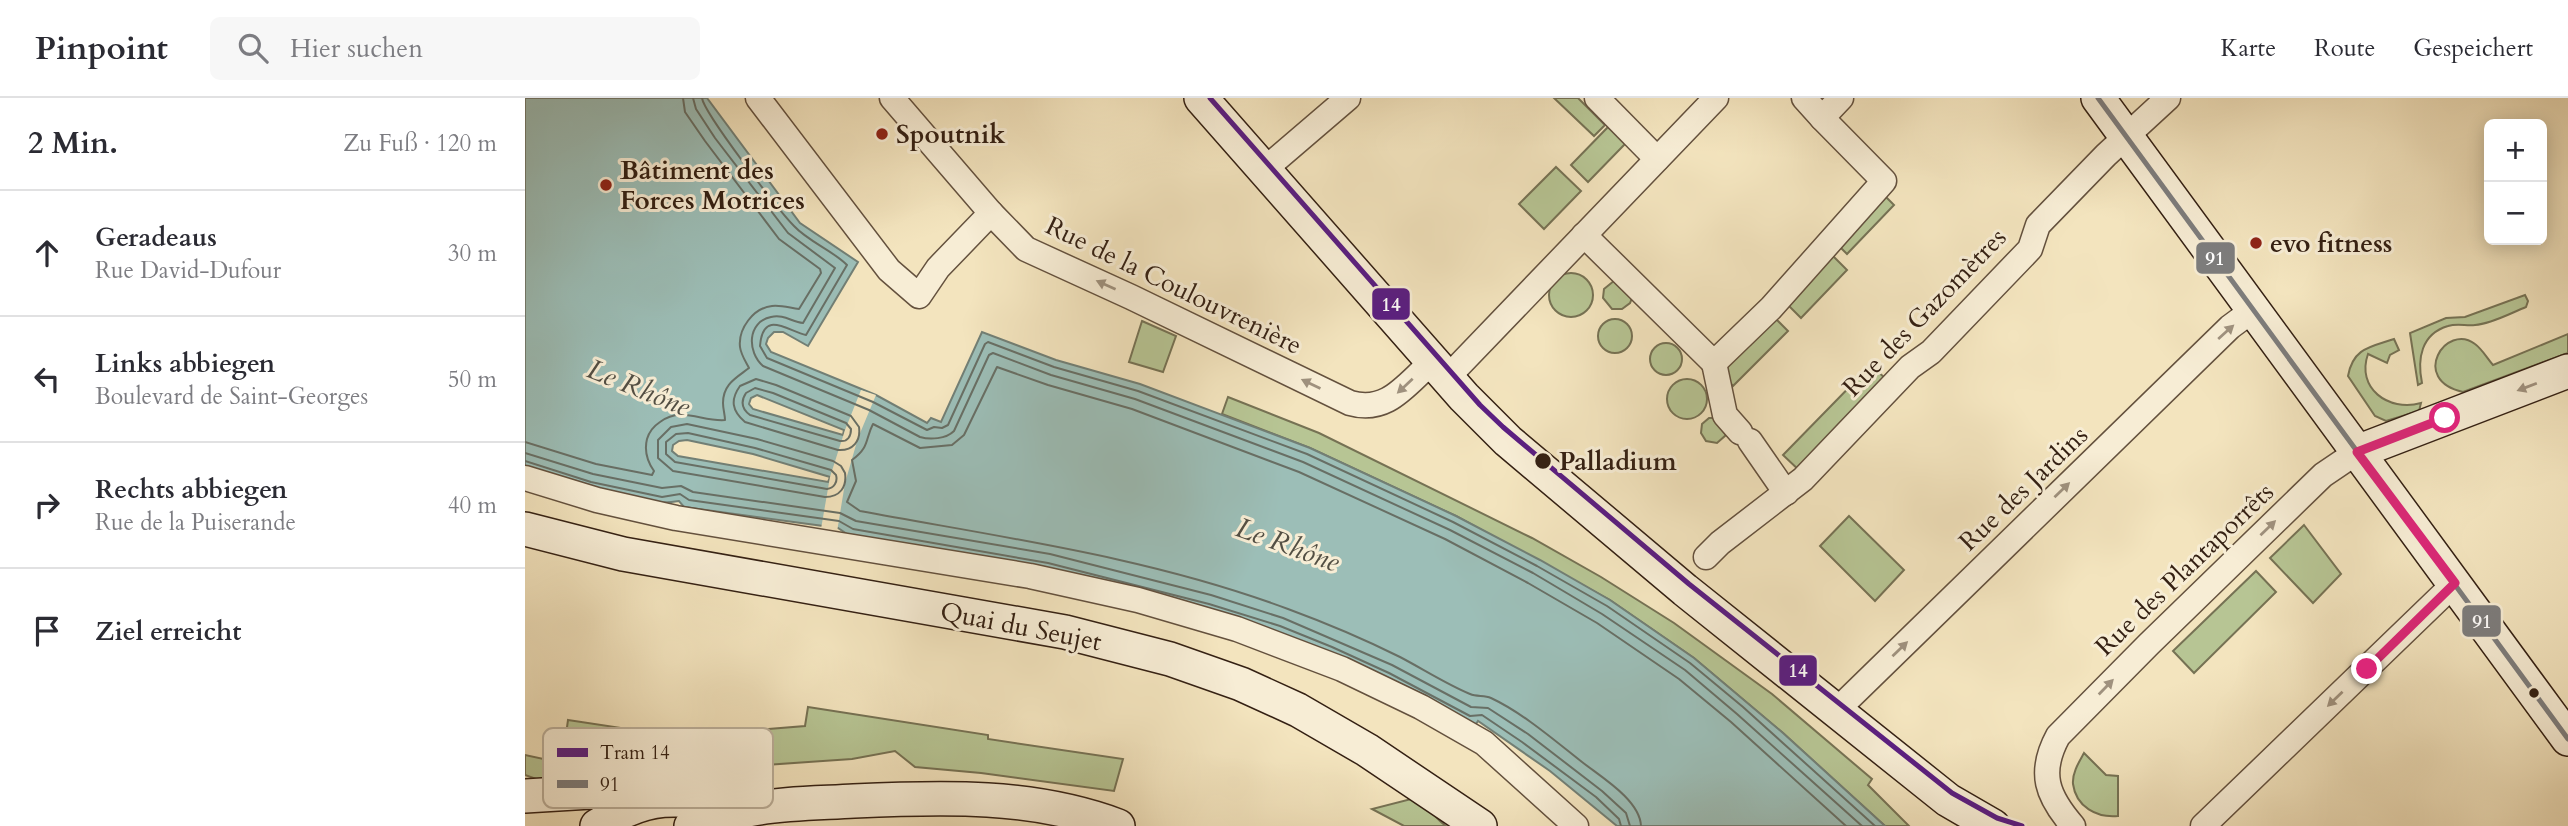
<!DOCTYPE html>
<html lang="de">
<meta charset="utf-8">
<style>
:root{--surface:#fff;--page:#f7f7f7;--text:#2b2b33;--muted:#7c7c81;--line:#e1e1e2}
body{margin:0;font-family:Cardo,serif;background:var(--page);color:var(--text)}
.controls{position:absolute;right:21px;top:21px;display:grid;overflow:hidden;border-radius:10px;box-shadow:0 4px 18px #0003}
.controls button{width:63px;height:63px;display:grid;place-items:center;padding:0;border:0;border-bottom:2px solid var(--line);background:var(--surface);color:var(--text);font:35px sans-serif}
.stop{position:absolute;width:21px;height:21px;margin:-16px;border:5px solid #db2777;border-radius:50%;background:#fff}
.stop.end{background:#db2777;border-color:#fff;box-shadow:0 2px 7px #0008}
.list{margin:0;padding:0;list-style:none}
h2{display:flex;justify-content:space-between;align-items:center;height:91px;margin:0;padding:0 28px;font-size:30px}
h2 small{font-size:23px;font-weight:400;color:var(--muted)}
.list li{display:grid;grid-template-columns:46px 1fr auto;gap:21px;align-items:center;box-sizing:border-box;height:126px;padding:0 28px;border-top:2px solid var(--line)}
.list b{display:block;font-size:26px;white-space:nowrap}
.list p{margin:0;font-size:23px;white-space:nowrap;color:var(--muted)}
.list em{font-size:23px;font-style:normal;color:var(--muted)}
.icon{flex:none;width:38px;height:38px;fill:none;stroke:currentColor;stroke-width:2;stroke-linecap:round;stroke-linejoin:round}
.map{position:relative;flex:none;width:2043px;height:728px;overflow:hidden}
header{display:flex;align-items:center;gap:42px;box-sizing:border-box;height:98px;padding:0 35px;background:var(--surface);border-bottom:2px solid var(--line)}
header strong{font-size:33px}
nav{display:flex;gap:38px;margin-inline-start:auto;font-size:24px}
.search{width:490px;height:63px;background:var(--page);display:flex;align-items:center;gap:18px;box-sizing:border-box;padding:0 24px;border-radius:10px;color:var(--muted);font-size:26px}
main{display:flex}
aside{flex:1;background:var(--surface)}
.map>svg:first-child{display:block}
.green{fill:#b7c594;stroke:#767254;stroke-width:2}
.water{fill:#9cbeb7;stroke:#727f75;stroke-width:2;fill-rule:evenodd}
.pier{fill:#f3e4be}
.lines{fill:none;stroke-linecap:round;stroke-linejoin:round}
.shore{stroke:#686f65;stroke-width:2}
.street-casing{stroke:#64513e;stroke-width:27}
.secondary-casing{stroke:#342013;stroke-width:36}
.street{stroke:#f7edd5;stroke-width:24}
.secondary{stroke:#f7edd5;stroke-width:33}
.bus-1-casing{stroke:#f7edd5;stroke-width:10}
.bus-1{stroke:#7d7d7d;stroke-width:5}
.tram-1-casing{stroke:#f7edd5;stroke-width:10}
.tram-1{stroke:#5a1e82;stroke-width:5}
.oneway{fill:#9f917e}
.route{stroke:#db2777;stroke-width:9}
.poi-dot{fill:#8f2418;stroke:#f7edd5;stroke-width:2.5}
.stop-dot{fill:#342013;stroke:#f7edd5;stroke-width:2.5}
.labels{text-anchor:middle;stroke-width:6;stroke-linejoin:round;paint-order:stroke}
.poi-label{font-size:26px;font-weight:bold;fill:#342013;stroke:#f7edd5;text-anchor:start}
.street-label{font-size:26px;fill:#342013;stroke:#f7edd5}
.stop-label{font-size:26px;font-weight:bold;fill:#342013;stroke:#f7edd5;text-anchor:start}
.water-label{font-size:28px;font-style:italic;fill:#534f44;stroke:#f7edd5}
.key{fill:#f7edd5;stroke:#bcb09b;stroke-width:2}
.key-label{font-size:19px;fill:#342013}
.line-badge{stroke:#f7edd5;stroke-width:2.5}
.badge-label{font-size:19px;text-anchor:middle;font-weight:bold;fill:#fff}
</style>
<header>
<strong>Pinpoint</strong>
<div class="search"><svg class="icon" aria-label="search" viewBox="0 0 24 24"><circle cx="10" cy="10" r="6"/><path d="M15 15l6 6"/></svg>Hier suchen</div>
<nav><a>Karte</a><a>Route</a><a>Gespeichert</a></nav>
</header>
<main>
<aside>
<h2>2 Min.<small>Zu Fuß · 120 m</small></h2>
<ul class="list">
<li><svg class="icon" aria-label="ahead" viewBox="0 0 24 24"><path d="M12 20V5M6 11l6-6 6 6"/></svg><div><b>Geradeaus</b><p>Rue David-Dufour</p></div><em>30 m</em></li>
<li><svg class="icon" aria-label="left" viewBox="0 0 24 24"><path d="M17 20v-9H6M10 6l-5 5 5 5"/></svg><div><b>Links abbiegen</b><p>Boulevard de Saint-Georges</p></div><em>50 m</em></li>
<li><svg class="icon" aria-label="right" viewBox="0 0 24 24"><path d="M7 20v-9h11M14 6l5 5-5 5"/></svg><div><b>Rechts abbiegen</b><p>Rue de la Puiserande</p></div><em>40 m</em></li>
<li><svg class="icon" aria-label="arrive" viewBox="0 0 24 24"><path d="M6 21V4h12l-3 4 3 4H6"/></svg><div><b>Ziel erreicht</b></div></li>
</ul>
</aside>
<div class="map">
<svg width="2043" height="728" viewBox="0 0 2043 728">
<rect width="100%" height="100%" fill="#f3e4be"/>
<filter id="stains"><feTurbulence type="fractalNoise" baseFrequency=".00286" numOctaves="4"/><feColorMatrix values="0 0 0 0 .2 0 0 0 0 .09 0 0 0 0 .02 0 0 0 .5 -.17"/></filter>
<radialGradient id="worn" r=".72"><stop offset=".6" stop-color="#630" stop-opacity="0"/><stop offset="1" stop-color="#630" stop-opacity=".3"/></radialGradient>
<g class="green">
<polygon points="1029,0 1053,0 1080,27 1069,38"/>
<polygon points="1083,29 1100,46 1063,84 1046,67"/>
<polygon points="1031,69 1056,93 1019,131 994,106"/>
<polygon points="1355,93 1369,107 1322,156 1308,142"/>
<polygon points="1308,158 1322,172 1276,220 1262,206"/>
<circle cx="1046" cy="197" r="22"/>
<polygon points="1090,182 1107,200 1105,205 1097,211 1087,211 1078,200 1079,191"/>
<path d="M2000 197 2003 203 2001 209C1986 215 1966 226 1950 227 1941 228 1932 225 1923 228 1896 236 1892 261 1897 285L1893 287 1885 235 1921 220 1940 219Z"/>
<polygon points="1246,216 1263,233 1208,288 1192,271"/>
<circle cx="1090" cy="238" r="17"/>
<polygon points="617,223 651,238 638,274 604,264"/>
<path d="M2043 236V255L1938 294C1884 282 1921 224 1950 246 1957 251 1962 260 1968 267Z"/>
<path d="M1869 241 1874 252 1865 257 1862 265 1843 256C1831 290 1863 314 1896 305L1894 313 1861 323 1850 318 1823 278C1828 250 1845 249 1869 241Z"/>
<circle cx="1141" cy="261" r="16"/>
<polygon points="1346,267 1364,284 1277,375 1258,357"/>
<circle cx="1162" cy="301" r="20"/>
<polygon points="703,299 794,335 1007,440 1076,479 1149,525 1247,596 1347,681 1343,687 1384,728 1360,728 1258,635 1169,560 1085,502 931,418 785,350 697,316"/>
<polygon points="1184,320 1188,320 1201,337 1192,345 1181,343 1176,335 1177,326"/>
<polygon points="1324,418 1379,472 1350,503 1295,448"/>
<polygon points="1779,427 1816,476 1788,505 1745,460"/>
<polygon points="1731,473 1751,494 1669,575 1648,553"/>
<polygon points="283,609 463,637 463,641 598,661 589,693 456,675 390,669 370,653 327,661 123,675 129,643 193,644 196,635 280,628"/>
<polygon points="43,622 103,631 95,679 14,682 0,677 0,657 37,665"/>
<path d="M1559 655 1581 677 1593 678V718C1572 720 1551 709 1548 686 1547 675 1554 664 1559 655Z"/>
<path d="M890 700C904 707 908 719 921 728H879L847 711Z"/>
</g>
<path class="water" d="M0 0H182L275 125 333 164 283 248 258 234H249L243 240 241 246 246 254 351 297 402 325 406 320 416 324 457 234 531 262 615 286 785 350 931 418 1015 462 1085 502 1169 560 1258 635 1360 728H1092L1025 673 953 623 949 629 804 556 325 438 313 430 159 409 154 403C113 411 41 383 0 369ZM232 297 319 332 318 337 228 311 224 306 226 300ZM162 342 228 356 305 379 303 384 153 358 147 353 148 347 154 343Z"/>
<polygon class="pier" points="336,292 351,297 333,340 320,385 312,434 296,431 305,379 320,332"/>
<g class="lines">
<g class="shore">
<path d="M168 0 171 11 190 40 263 135 310 170 278 225C267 224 259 216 246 219 222 224 222 254 238 268L344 312 395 339C405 342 421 341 429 333L464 257 468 255 526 277 610 301 778 364 925 432 1008 475 1077 516 1160 572 1212 616 1337 728"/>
<path d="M177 0C179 15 254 113 269 128 284 144 307 152 322 167L281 237C264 234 238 210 235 248L242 260 348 304 402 332 409 329 417 330 423 327 460 246 463 244 529 269 613 293 782 356 928 424 1012 468 1082 508 1165 565 1218 609 1350 728"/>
<path d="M231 281 251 287 326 318 334 329C336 343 328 353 313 352L220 324C207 313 205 302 215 288Z"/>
<path d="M230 290 248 295 321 325 326 331C326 338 323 344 315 343L225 317C217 311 215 304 221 295Z"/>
<path d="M162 326 232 341 308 363 316 368 320 375C322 389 315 399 300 399L148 373 133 360V342L146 329Z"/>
<path d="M163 335 230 350 306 372 311 377C313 384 309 390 302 391L150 364 141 356V344L151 336Z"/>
<path d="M0 344 71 366 127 377 129 373C122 363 119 353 122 341 124 334 129 328 135 324 157 308 177 324 200 322 200 317 198 311 198 305 198 286 211 280 224 270 221 264 216 257 215 249 213 231 228 210 247 208 257 207 265 210 274 211L296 175 295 171 254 141 180 43 160 14 158 0"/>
<polyline points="0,355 68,376 137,390 156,388 168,394 315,415 331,423 525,456 686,497 758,520 867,567 946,609 963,610 1003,636 1077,693 1101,715 1105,728"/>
<polyline points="0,363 66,384 137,399 155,396 164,402 314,423 328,431 523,465 684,506 755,528 807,549 864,575 945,618 957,617 997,644 1071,699 1094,721 1096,728"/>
<path d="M1116 728C1115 702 1076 679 1057 664 1029 642 998 615 966 600 959 597 952 599 945 596 921 586 898 571 875 559 839 541 801 525 763 511 624 459 480 440 335 413L322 404 331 383 327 362C345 349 340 341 348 326L395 350 427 347 439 337 472 269 523 287 607 311 774 374 920 441 1003 485 1072 525 1154 581 1206 624 1321 728"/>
</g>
<g class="street-casing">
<g id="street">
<polyline points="233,0 364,172 394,198 413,170 466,115"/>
<path d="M367 0 466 115 501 151 606 199 825 305C863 316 881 286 908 263"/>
<polyline points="1072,0 1132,61"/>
<polyline points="1279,0 1297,20 1316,0"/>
<polyline points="739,72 823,0"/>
<polyline points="1059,137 1189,265 1246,210 1359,83 1297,20"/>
<polyline points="1189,265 1200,317 1215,334"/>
<polyline points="922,280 1191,0"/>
<polyline points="1225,343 1261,395"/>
<polyline points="0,380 72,402 151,420 505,478 613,502 712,531 817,571 896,609 959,645 1051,728"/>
<polyline points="1181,459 1195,445 1278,381 1385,269 1406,254 1505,151 1513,127 1581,57 1643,0"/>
<polyline points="1311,613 1705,229 1728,212"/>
<path d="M1548 728C1522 698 1513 675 1533 638L1624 546 1798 377 1832 354"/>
<polyline points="1678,728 1930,485"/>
</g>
</g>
<g class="secondary-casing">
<g id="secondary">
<polyline points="676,0 939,299 983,343 1160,492 1423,702 1468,728"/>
<polyline points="1573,0 2043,641"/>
<polyline points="1832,354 2043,273"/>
<polyline points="0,431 98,456 540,534 645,561 716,586 773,612 842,652 955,728"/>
<polyline points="0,698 99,692 127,694"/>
<path d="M72 728C127 693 155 700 217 710"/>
<path d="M166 728C185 723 204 716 223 712 254 705 297 705 329 703 418 699 508 696 593 728"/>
</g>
</g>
<use href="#street" class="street"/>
<use href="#secondary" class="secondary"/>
<g class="bus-1-casing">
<polyline id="bus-1" points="1573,0 2043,641"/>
</g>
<use href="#bus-1" class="bus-1"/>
<g class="tram-1-casing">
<polyline id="tram-1" points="685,0 955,307 978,329 1164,486 1427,695 1472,720 1497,728"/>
</g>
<use href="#tram-1" class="tram-1"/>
</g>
<defs><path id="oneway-solid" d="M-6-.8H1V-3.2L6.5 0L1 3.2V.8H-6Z" transform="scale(1.75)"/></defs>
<g class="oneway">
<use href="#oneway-solid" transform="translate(581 187) rotate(-156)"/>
<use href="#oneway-solid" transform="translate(1701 234) rotate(-42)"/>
<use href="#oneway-solid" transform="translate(786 286) rotate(-154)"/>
<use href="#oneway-solid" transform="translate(880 288) rotate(137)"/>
<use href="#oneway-solid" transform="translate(2002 289) rotate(159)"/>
<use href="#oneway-solid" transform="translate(1537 392) rotate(-44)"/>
<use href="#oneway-solid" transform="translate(1743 430) rotate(-44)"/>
<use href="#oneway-solid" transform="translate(1375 551) rotate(-44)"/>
<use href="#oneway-solid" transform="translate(1581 589) rotate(-46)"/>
<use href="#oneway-solid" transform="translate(1810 601) rotate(136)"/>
</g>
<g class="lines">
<polyline class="route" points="1842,571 1930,485 1832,354 1920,320"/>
</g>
<g class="poi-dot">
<circle cx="357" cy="36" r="7"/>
<circle cx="81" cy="87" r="7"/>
<circle cx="1731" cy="145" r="7"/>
</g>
<g class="stop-dot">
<circle cx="1018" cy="363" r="9"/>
<circle cx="2009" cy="595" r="6"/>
</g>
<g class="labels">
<g class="poi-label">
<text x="371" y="45">Spoutnik</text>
<text x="95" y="81">Bâtiment des<tspan x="95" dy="30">Forces Motrices</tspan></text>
<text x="1745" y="154">evo fitness</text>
</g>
<g class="street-label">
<text transform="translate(649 187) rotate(26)" y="9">Rue de la Coulouvrenière</text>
<text transform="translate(1399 214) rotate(-46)" y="9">Rue des Gazomètres</text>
<text transform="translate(1498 390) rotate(-44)" y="9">Rue des Jardins</text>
<text transform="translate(1659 471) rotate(-44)" y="9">Rue des Plantaporrêts</text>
<text transform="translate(496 528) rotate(11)" y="9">Quai du Seujet</text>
</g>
<g class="stop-label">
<text x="1034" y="372">Palladium</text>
</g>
<g class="water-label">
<text transform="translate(114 289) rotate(22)" y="10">Le Rhône</text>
<text transform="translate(763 446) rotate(20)" y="10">Le Rhône</text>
</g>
</g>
<rect x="18" y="630" width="230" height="80" rx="10" class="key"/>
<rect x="32" y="650" width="31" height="9" fill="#5a1e82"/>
<rect x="32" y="682" width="31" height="8" fill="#7d7d7d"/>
<g class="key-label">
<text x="75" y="661">Tram 14</text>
<text x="75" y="693">91</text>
</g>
<g class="line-badge">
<rect x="1670" y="143" width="41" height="34" rx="7" fill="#7d7d7d"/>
<rect x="846" y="189" width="40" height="34" rx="7" fill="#5a1e82"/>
<rect x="1936" y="506" width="41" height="34" rx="7" fill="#7d7d7d"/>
<rect x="1253" y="556" width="40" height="33" rx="7" fill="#5a1e82"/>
</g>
<g class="badge-label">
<text x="1690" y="167">91</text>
<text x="866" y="213">14</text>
<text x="1957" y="530">91</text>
<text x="1273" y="579">14</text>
</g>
<rect width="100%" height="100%" filter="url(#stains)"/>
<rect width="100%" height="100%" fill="url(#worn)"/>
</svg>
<div class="controls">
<button>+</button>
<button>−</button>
</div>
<div class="stop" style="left:1920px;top:320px"></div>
<div class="stop end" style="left:1842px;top:571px"></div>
</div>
</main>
